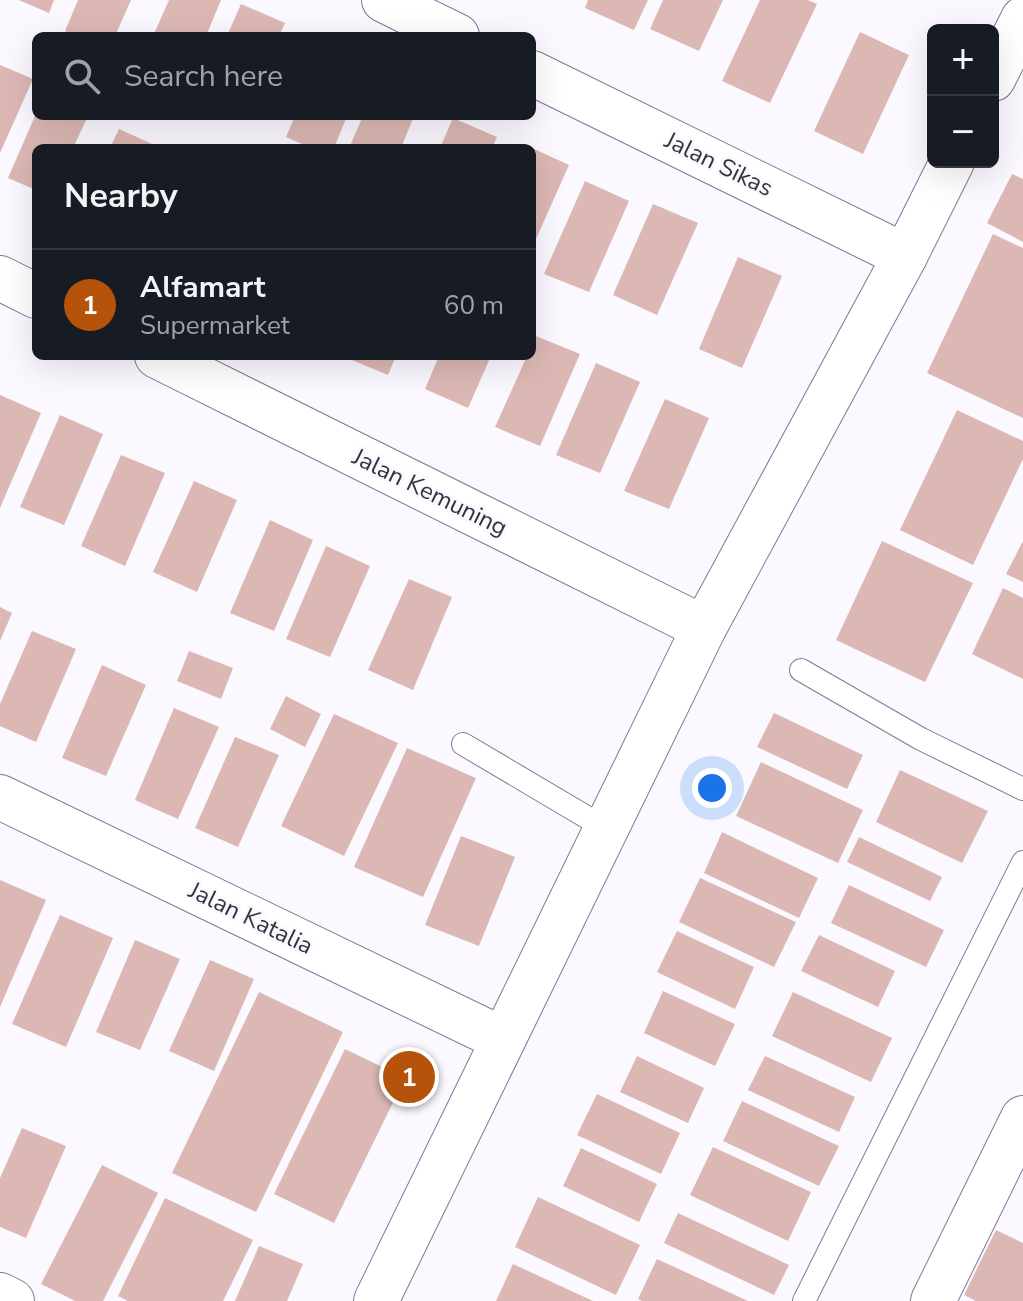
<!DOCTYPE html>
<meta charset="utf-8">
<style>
:root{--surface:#171b24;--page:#20242c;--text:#f1f3f6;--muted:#9ea1a6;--line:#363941;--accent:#b45309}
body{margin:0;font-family:"Nunito Sans",sans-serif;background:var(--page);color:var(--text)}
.controls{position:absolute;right:24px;top:24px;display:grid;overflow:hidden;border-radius:12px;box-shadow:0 8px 32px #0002}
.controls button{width:72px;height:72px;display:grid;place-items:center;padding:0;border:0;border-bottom:2px solid var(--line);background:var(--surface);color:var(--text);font:40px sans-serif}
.you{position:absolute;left:712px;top:788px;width:28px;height:28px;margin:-20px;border:6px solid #fff;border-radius:50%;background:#1a73e8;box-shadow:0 0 0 12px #1a73e833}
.badge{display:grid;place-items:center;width:52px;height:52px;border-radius:50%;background:var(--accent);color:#fff;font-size:26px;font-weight:700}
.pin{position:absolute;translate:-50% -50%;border:4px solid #fff;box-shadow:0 2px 8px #0006}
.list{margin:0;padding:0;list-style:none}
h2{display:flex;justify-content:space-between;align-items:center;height:104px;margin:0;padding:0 32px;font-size:34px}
h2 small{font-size:26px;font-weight:400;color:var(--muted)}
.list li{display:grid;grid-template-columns:52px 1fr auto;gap:24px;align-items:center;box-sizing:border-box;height:112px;padding:0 32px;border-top:2px solid var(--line)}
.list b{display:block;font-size:30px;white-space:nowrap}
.list p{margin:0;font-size:26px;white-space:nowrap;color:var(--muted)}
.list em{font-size:26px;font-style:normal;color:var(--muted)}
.icon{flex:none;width:44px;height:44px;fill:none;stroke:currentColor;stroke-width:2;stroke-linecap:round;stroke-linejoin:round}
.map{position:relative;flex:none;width:1023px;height:1301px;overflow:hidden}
.search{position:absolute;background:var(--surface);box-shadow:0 8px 32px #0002;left:32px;top:32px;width:504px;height:88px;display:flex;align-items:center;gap:20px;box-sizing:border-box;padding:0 28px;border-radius:12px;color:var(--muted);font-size:30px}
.panel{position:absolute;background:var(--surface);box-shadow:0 8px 32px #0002;left:32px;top:144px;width:504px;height:216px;border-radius:12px}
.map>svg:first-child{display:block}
.building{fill:#dcb8b4}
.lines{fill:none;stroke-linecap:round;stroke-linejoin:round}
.service-casing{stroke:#827893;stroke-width:24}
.minor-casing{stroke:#827893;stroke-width:46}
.service{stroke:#fff;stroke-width:22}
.minor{stroke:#fff;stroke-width:44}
.labels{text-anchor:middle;stroke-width:6;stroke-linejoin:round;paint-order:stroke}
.street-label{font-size:24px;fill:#36323e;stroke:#fbf9ff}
</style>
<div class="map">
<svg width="1023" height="1301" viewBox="0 0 1023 1301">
<rect width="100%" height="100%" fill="#fbf9ff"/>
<g class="building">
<polygon points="19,0 54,0 49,13"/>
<polygon points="78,0 131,0 115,36 76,36 65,31"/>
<polygon points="169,0 221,0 206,36 153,36"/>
<polygon points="588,0 648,0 634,30 585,8"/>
<polygon points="663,0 723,0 699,51 650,29"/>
<polygon points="760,0 808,0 817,4 770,103 722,81"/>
<polygon points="241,4 285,23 279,36 227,36"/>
<polygon points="860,32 909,55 863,154 814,131"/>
<polygon points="0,65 33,79 0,153"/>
<polygon points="35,116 88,116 73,148 36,148 36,190 8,178"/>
<polygon points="295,116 347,116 334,148 311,148 286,137"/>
<polygon points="363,116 414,116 401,148 349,148"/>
<polygon points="453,118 497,137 492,148 440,148"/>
<polygon points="119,129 161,148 110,148"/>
<polygon points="532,148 569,165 532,248"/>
<polygon points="1012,174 1023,179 1023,242 987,223"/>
<polygon points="585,181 629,201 589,292 544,274"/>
<polygon points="653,204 698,223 657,315 613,295"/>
<polygon points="993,234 1023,248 1023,418 927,373"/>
<polygon points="738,257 782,276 742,368 699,349"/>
<polygon points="536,336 580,354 540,446 495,427 527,356 532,356 532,344"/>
<polygon points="342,356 396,356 388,375"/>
<polygon points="439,356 491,356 468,408 425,389"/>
<polygon points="596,363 640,382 600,473 556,455"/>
<polygon points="0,395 41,413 0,508"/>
<polygon points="665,399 709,418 669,509 624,491"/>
<polygon points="957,410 1023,441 1023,459 973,565 900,530"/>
<polygon points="60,415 103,434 64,525 20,507"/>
<polygon points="121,455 165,473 125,566 81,546"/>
<polygon points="194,481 237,500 197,592 153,572"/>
<polygon points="270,520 313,540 274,631 230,613"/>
<polygon points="882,541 973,583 925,682 836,640"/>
<polygon points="1023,541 1023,582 1006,574"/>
<polygon points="326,546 370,566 330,657 286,639"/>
<polygon points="409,579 452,597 413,690 368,670"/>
<polygon points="1003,588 1023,598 1023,679 972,654"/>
<polygon points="0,607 12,613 0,641"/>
<polygon points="32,631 76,649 36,742 0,726 0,704"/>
<polygon points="189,651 233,668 221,699 177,681"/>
<polygon points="102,665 146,685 106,776 62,758"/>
<polygon points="286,696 321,714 305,747 270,729"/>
<polygon points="174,708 219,727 178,819 135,800"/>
<polygon points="774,713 863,755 847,789 757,747"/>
<polygon points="334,714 398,743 344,856 281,826"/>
<polygon points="235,737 279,755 238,847 195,828"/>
<polygon points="407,748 476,778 423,897 354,867"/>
<polygon points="761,762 863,810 838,863 736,816"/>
<polygon points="900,770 988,811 962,863 876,822"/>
<polygon points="722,832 818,878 799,918 704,873"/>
<polygon points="461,836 515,857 479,946 425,925"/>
<polygon points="859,837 942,877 930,901 847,862"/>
<polygon points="700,878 796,922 774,967 679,922"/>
<polygon points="0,880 46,900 0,1007"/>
<polygon points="849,885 944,930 926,967 831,923"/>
<polygon points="60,915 113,938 66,1047 12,1024"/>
<polygon points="677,931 754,967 735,1009 657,972"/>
<polygon points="819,935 895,971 878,1007 801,971"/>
<polygon points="135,940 180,959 140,1050 96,1032"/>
<polygon points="210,960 254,979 214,1071 169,1051"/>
<polygon points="663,991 735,1024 715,1066 644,1033"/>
<polygon points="259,992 343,1032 256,1212 172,1173"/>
<polygon points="793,992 892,1038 871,1082 772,1036"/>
<polygon points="345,1049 405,1078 334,1223 274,1194"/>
<polygon points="637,1056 704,1088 688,1123 620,1092"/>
<polygon points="765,1056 855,1097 839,1132 748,1090"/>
<polygon points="597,1094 680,1133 661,1174 577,1135"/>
<polygon points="742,1101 839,1146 819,1186 723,1141"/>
<polygon points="22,1128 66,1146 26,1238 0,1227 0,1178"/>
<polygon points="713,1147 811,1192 788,1241 690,1195"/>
<polygon points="581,1148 657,1184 639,1222 563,1186"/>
<polygon points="102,1165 158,1193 103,1301 75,1301 41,1284"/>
<polygon points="538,1197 640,1245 616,1295 515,1247"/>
<polygon points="165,1198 253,1240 223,1301 128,1301 118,1296"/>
<polygon points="678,1213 789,1265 774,1295 664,1243"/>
<polygon points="996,1230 1023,1243 1023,1301 976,1301 964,1295"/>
<polygon points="259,1246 303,1264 287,1301 235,1301"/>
<polygon points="657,1259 748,1301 642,1301 638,1299"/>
<polygon points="513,1264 593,1301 496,1301"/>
</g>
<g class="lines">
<g class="service-casing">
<g id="service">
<polyline points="801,670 921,739 1023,789"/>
<polyline points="463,744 605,828"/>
<polyline points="804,1301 1023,862"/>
</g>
</g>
<g class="minor-casing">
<g id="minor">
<polyline points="384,0 457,36"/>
<polyline points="532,73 905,256"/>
<polyline points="993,79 1023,19"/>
<polyline points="0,278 36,296"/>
<polyline points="157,356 704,628"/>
<polyline points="0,797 502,1039"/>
<polyline points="0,1295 12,1301"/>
<polyline points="376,1301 704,628 905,256 952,162"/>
<polyline points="933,1301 1023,1118"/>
</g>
</g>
<use href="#service" class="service"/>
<use href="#minor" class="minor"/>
</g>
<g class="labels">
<g class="street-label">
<text transform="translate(719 164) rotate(26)" y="8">Jalan Sikas</text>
<text transform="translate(430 492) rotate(26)" y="8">Jalan Kemuning</text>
<text transform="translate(251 918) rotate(26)" y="8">Jalan Katalia</text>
</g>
</g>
</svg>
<div class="controls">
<button>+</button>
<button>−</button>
</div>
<div class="you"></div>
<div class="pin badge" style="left:409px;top:1077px">1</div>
<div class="search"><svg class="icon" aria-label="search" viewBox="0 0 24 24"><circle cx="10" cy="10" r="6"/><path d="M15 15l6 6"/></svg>Search here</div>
<section class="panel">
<h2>Nearby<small></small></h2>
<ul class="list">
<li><span class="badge">1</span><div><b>Alfamart</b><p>Supermarket</p></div><em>60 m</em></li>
</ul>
</section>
</div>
